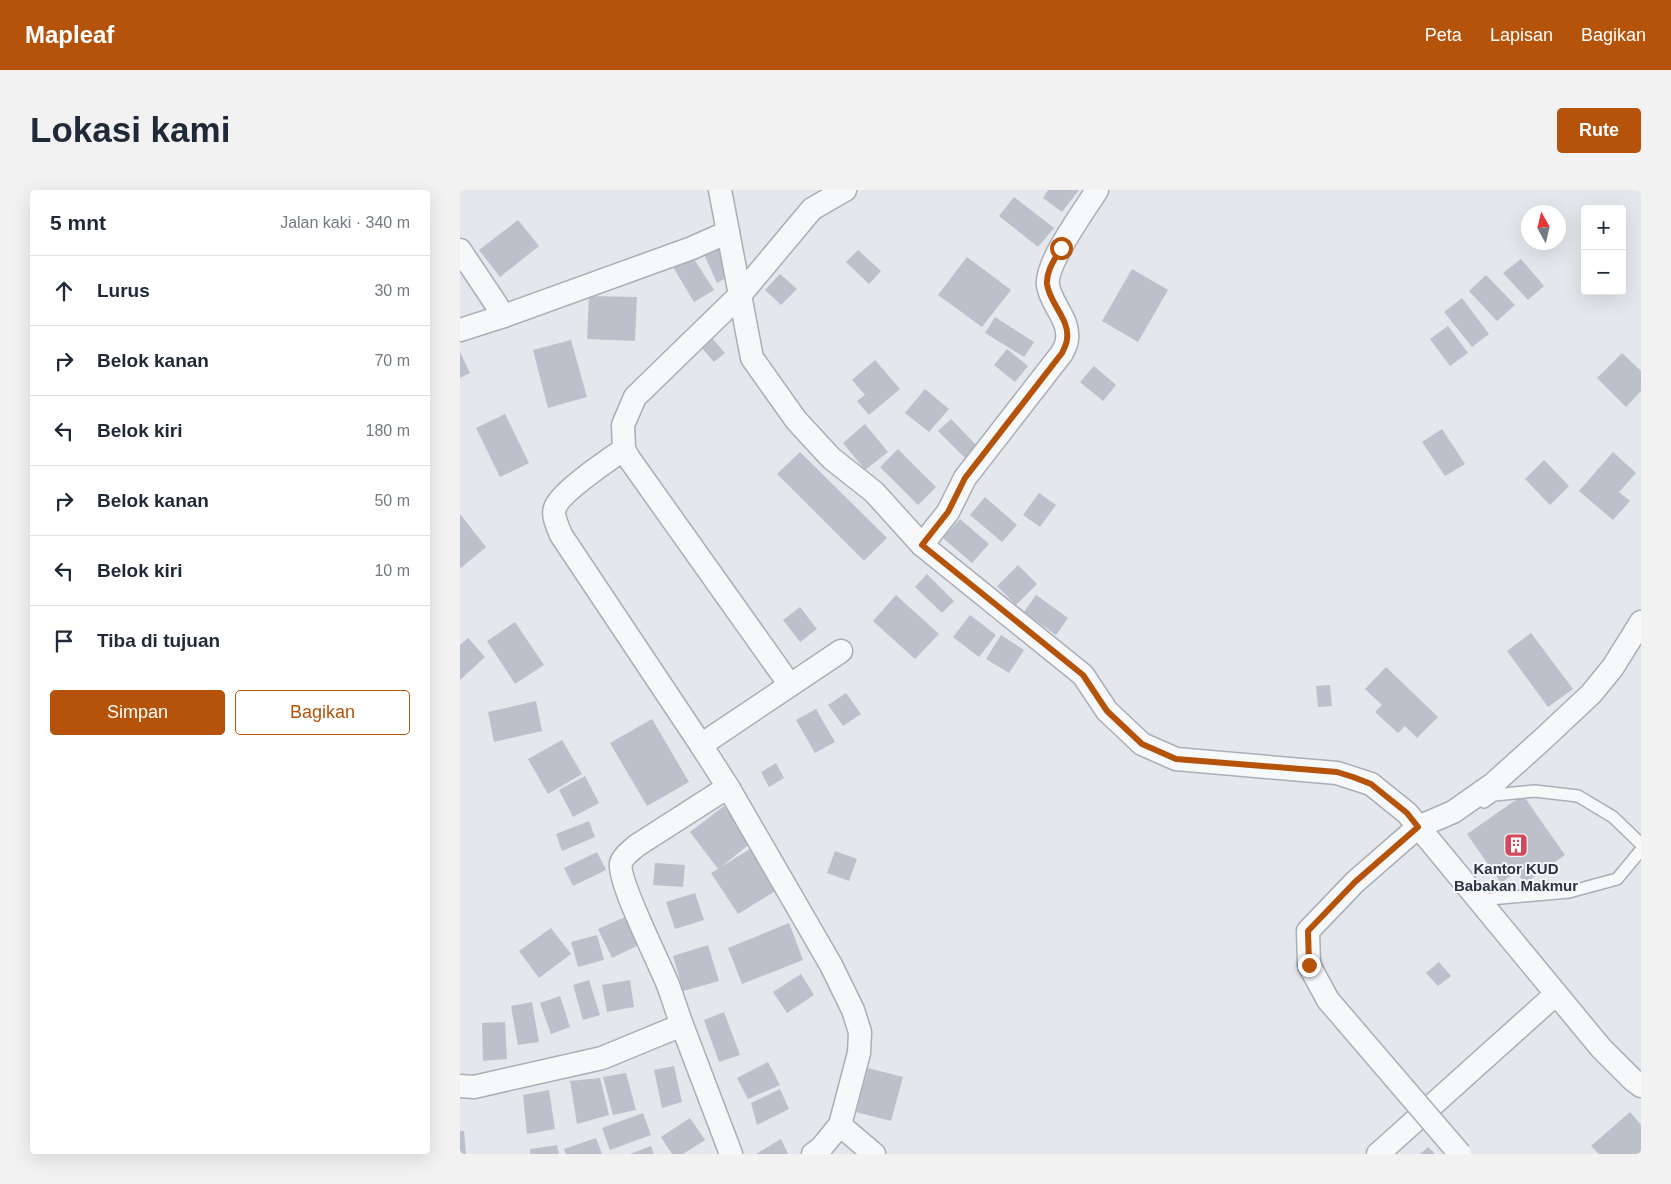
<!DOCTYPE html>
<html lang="id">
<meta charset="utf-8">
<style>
:root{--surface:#fff;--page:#f2f2f3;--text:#1f2937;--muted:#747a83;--line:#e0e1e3;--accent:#b45309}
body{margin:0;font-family:Helvetica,sans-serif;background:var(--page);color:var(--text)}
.controls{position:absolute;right:15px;top:15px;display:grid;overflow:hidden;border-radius:5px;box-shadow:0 5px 20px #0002}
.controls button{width:45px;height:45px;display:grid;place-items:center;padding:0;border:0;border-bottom:1px solid var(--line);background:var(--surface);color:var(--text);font:25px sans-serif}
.compass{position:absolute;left:1061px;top:15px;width:45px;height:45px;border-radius:50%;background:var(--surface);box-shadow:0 5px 20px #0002;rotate:352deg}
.stop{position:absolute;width:15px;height:15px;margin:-11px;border:4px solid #b45309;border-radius:50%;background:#fff}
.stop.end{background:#b45309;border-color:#fff;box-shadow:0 1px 5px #0008}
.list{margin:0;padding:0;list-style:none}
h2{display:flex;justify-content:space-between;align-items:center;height:65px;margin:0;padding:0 20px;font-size:21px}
h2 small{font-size:16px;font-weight:400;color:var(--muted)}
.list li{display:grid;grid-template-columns:32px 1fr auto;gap:15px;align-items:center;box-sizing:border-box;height:70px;padding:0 20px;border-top:1px solid var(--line)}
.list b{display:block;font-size:19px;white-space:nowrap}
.list em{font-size:16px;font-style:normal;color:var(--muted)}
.actions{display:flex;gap:10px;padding:15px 20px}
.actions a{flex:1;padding:11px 0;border:1px solid var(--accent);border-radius:5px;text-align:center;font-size:18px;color:var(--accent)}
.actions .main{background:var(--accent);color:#fff}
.icon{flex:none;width:28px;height:28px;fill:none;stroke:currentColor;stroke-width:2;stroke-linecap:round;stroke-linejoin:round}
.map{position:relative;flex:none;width:1181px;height:964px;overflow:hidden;border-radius:5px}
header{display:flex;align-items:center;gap:30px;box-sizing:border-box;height:70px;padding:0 25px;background:var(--accent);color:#fff}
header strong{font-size:24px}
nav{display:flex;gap:28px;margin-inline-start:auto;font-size:18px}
.intro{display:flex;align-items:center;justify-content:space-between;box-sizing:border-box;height:120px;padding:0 30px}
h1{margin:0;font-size:35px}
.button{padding:12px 22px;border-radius:5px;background:var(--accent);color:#fff;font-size:18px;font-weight:700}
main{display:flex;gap:30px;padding:0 30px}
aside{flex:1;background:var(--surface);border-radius:5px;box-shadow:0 5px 20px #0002}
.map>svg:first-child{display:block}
.building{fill:#bbc0ca}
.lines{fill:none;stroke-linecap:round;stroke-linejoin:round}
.service-casing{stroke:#a9aeb7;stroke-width:14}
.minor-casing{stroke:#a9aeb7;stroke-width:25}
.service{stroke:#f7f8fa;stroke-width:11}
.minor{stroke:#f7f8fa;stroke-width:22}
.minor-bridge-casing{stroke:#a9aeb7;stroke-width:25;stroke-linecap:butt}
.minor-bridge{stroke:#f7f8fa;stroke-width:22}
.route{stroke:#b45309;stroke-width:6}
.labels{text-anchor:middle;stroke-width:4;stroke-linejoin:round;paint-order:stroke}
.poi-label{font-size:15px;font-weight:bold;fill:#2b3445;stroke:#f4f6f9}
</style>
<header>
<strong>Mapleaf</strong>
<nav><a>Peta</a><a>Lapisan</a><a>Bagikan</a></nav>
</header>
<div class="intro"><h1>Lokasi kami</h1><a class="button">Rute</a></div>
<main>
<aside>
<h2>5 mnt<small>Jalan kaki · 340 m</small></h2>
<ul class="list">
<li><svg class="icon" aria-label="ahead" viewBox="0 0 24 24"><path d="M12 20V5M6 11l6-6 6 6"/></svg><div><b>Lurus</b></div><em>30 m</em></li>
<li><svg class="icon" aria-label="right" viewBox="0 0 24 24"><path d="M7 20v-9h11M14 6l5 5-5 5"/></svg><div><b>Belok kanan</b></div><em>70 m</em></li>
<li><svg class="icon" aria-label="left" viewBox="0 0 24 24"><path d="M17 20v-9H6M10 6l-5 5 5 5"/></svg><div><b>Belok kiri</b></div><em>180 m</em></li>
<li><svg class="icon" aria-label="right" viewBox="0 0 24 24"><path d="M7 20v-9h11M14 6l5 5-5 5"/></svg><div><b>Belok kanan</b></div><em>50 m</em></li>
<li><svg class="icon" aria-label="left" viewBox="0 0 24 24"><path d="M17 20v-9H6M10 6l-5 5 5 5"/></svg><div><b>Belok kiri</b></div><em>10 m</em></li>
<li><svg class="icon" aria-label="arrive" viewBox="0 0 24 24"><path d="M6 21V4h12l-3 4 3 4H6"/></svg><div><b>Tiba di tujuan</b></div></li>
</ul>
<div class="actions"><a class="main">Simpan</a><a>Bagikan</a></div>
</aside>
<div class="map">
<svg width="1181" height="964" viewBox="0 0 1181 964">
<rect width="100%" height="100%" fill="#e4e7ec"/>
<g class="building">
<polygon points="588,0 619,0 602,22 583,8"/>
<polygon points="554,7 594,38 578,57 539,26"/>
<polygon points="58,30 79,56 40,87 19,60"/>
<polygon points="260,49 269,86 257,93 242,60"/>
<polygon points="398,60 421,81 409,94 386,72"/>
<polygon points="230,63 254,100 234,112 210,72"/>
<polygon points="507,67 551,100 522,137 478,105"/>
<polygon points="1061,69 1084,96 1068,110 1043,83"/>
<polygon points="672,79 708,100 678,152 642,131"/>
<polygon points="320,84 337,99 321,115 305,100"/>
<polygon points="1026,85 1055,115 1037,131 1009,101"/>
<polygon points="129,106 177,107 175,151 127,149"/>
<polygon points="1002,108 1029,144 1012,157 984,122"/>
<polygon points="535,127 574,152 564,167 525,143"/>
<polygon points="988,136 1008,163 990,176 970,149"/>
<polygon points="252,148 265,163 254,172 241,157"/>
<polygon points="111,150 127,207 88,218 73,160"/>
<polygon points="547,159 568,176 555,192 534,175"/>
<polygon points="0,162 10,183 0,188"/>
<polygon points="1162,163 1181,181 1181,201 1166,217 1137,188"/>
<polygon points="415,170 440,199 409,225 397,211 405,205 392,190"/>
<polygon points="634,176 656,195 643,211 620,192"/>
<polygon points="465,199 489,219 469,242 445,223"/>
<polygon points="45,224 69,273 40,287 16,238"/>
<polygon points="491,229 517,256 505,268 478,241"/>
<polygon points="405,234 428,262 405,280 383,253"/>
<polygon points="982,239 1005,274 985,286 962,252"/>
<polygon points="438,259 476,297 458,315 420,277"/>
<polygon points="340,262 427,348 404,371 317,284"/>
<polygon points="1153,262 1176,283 1159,302 1170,311 1153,330 1119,301"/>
<polygon points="1084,270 1109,296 1090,315 1065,289"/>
<polygon points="579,303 596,315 580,337 563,325"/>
<polygon points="525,307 557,335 542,352 510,325"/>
<polygon points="0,324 26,357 1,378 0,377"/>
<polygon points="500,329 529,354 512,373 483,348"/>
<polygon points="558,375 577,394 556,415 537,396"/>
<polygon points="467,384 494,411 482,423 455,397"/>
<polygon points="436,405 479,444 455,469 413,431"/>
<polygon points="576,405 608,428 596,445 564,422"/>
<polygon points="340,417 357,439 340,452 323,430"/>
<polygon points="510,425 536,445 519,467 493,447"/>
<polygon points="55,432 84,475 55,494 27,451"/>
<polygon points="1071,443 1113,499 1088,517 1047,461"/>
<polygon points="541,445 564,460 549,483 526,469"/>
<polygon points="8,448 25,467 0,490 0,455"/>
<polygon points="926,477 978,527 957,548 945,536 938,543 915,522 922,515 905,499"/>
<polygon points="870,495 872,516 858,517 856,496"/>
<polygon points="386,503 401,524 383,536 368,515"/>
<polygon points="76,511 82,541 34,552 28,522"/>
<polygon points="356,519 375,552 355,563 336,530"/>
<polygon points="192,529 229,592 187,616 150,553"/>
<polygon points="102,550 122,584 88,604 68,569"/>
<polygon points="316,573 324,588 309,597 301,582"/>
<polygon points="125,586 139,613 113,627 99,600"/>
<polygon points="1063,605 1105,665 1065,693 1056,682 1041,693 1007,644"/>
<polygon points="264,616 292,652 261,677 293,657 320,698 278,724 251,683 258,679 230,642"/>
<polygon points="129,631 135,647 102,661 96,644"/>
<polygon points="375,661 397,669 389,691 367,683"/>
<polygon points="137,662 146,680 113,696 104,678"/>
<polygon points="195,673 225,675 223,697 193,695"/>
<polygon points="235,703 244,730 215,739 206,712"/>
<polygon points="172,724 185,752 152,768 138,739"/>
<polygon points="329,733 343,770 282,794 268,758"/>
<polygon points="91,738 111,764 79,788 59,761"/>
<polygon points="137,745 144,770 118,777 111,752"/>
<polygon points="248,755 259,791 223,801 213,766"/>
<polygon points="979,772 991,786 978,796 966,783"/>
<polygon points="341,784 354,805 327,823 313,802"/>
<polygon points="129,790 140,825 123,830 113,795"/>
<polygon points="170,790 174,817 147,822 142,795"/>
<polygon points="100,806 110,837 91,844 80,813"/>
<polygon points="72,812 79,852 58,855 51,816"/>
<polygon points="264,822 280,865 259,872 244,830"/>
<polygon points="45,832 47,869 23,871 22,833"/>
<polygon points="308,872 320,895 288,909 277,888"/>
<polygon points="214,876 222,912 202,918 194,880"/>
<polygon points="408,878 443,887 431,931 396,922"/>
<polygon points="166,883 176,920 153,925 143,887"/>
<polygon points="140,888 149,925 117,934 110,891"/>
<polygon points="320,899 329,919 297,935 291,913"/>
<polygon points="89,900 95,939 67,944 63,905"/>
<polygon points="1170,922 1181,935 1181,964 1139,964 1131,956"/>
<polygon points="183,923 191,945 150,960 142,938"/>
<polygon points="230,928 245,950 223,964 212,964 201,947"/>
<polygon points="0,941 4,941 6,964 0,964"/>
<polygon points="136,948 142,964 106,964 104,959"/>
<polygon points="321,949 328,964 296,964"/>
<polygon points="97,955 99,964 70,964 70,959"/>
<polygon points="191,956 194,964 170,964"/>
<polygon points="968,957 975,964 960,964"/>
</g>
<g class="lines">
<g class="service-casing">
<g id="service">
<polyline points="1024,612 1034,605 1075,601 1118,606 1153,627 1181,654"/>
<polyline points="1019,710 1109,702 1157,689 1181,660"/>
</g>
</g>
<g class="minor-casing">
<g id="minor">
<path d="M260 0 292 168 336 230 371 268 414 302 462 355 488 322 505 288 602 163C604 159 607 154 607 149 610 130 590 113 588 95 585 73 625 20 637 0"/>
<polyline points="0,60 44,126 0,140"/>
<polyline points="44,126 232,58 268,42"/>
<path d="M164 259C149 270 100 302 95 318 92 326 98 337 101 345L241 555"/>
<polyline points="462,355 623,485 647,521 682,554 716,569 877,583 911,594 947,623 1141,858 1173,890 1181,896"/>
<polyline points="330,495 168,267 164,259 163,235 175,207 281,104 352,19 385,0"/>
<polyline points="268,597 371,775 393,820 400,842 399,863 380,935 414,964"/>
<polyline points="868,810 849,775 848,741 895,692 958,637 993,622 1033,594 1083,549 1131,504 1153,477 1181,432"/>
<polyline points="222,835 271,964"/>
<path d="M0 896 14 897 142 868 222 835C217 822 213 808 208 795 200 774 157 690 161 673 163 666 171 661 176 656L268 597 241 555 381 461"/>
<polyline points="353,964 361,958 380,935"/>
<polyline points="918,964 1096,804"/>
</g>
</g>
<use href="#service" class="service"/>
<use href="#minor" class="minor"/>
<g class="minor-bridge-casing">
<polyline id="minor-bridge" points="868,810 1000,964"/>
</g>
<use href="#minor-bridge" class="minor-bridge"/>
</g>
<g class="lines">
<path class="route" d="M601 58C595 69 586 81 587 94 589 113 610 129 607 149 607 153 604 159 602 163L505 288 488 322 462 355 623 485 647 521 682 554 716 569 877 582 893 587 911 594 947 623 958 637 895 692 848 741 849 775"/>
</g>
<defs>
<g id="building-square" transform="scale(1.25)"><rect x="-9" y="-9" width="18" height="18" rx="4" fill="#d1495b" stroke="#f4f6f9"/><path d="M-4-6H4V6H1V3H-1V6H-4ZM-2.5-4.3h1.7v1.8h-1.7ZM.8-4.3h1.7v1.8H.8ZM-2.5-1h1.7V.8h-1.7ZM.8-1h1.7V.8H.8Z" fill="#fff"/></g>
</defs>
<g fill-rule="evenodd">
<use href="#building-square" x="1056" y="655"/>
</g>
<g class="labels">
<g class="poi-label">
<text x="1056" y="684">Kantor KUD<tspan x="1056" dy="17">Babakan Makmur</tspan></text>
</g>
</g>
</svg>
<div class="controls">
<button>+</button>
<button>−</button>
</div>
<svg class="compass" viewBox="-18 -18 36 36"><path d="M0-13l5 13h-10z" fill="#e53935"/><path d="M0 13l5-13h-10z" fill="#747a83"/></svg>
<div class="stop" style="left:601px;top:58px"></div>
<div class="stop end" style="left:849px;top:775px"></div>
</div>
</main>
